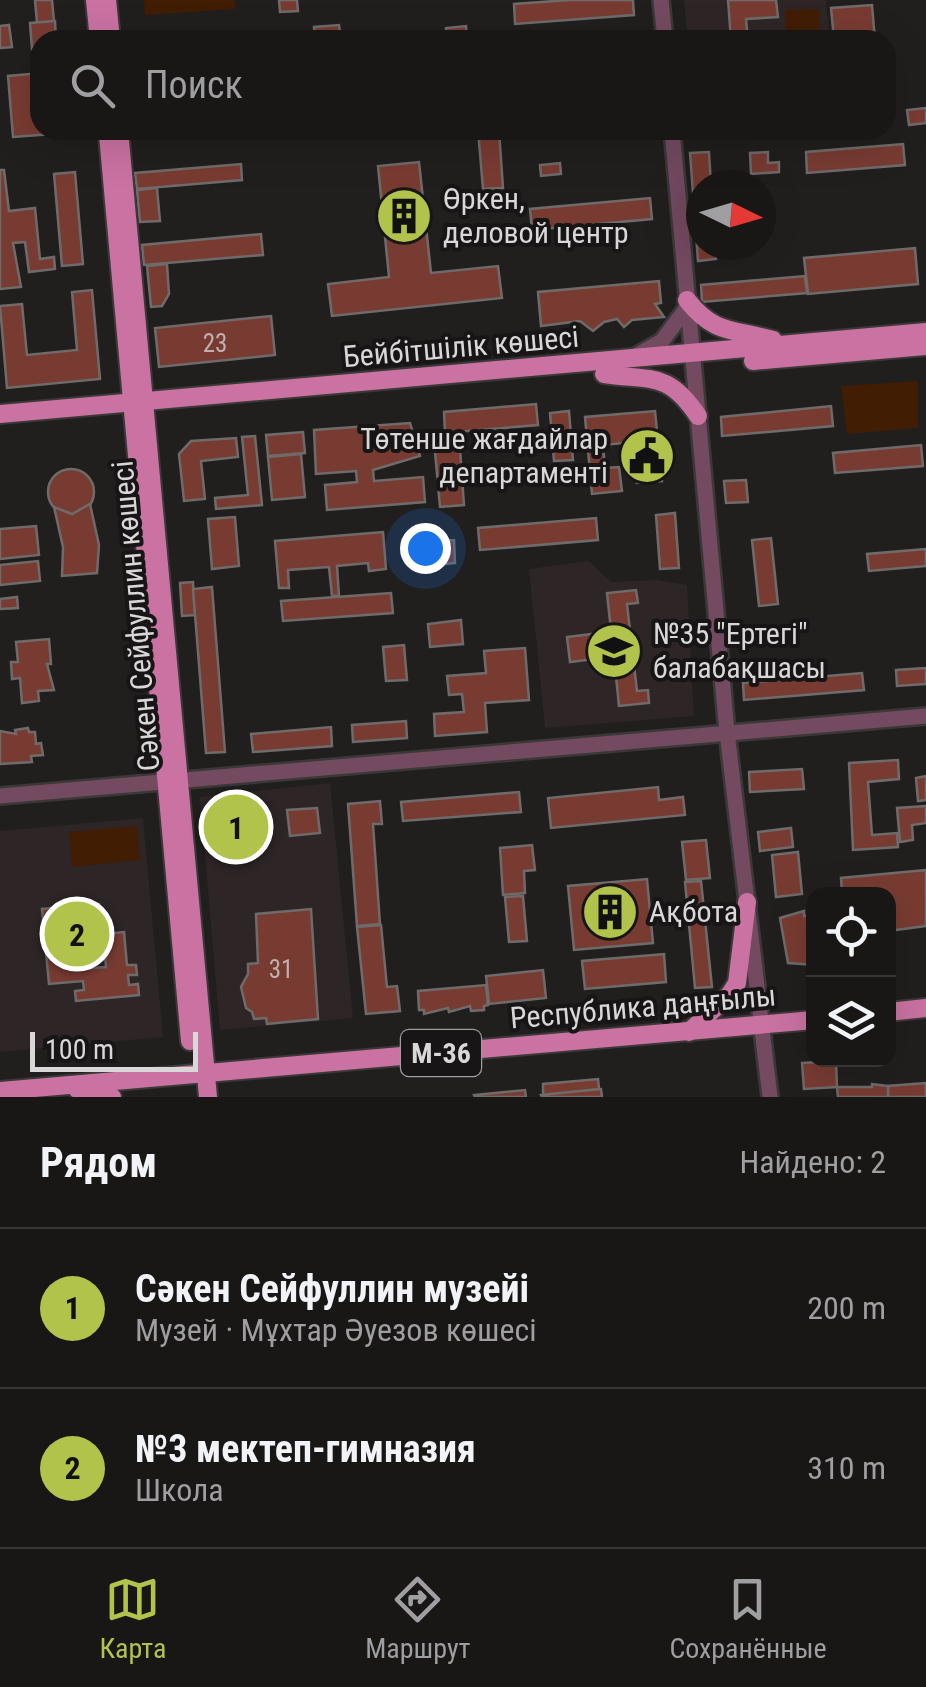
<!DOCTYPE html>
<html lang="ru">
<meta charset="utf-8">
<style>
:root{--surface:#191616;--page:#221f1f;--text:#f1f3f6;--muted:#9f9fa1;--line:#373535;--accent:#b2c34c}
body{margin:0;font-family:"Roboto Condensed",sans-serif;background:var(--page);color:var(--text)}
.controls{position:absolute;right:30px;bottom:30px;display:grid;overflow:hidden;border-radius:20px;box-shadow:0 10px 40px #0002}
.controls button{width:90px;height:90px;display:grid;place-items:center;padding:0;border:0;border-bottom:2px solid var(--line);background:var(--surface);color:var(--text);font:50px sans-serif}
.compass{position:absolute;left:686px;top:170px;width:90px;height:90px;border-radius:50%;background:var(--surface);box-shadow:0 10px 40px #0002;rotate:95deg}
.scale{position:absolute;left:30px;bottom:25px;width:168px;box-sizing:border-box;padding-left:10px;border:5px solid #d9d7d7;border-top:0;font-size:28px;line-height:35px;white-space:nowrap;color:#d9d7d7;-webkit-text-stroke:8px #171515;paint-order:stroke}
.you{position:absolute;left:425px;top:548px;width:35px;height:35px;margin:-25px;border:8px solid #fff;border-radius:50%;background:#1a73e8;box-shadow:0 0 0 15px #1a73e833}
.badge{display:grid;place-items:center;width:65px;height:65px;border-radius:50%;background:var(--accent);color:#111;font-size:32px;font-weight:700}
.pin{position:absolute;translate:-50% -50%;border:5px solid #fff;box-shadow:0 2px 10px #0006}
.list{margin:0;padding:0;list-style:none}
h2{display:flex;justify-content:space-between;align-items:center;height:130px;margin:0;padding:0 40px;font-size:42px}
h2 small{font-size:32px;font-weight:400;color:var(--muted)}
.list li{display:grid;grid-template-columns:65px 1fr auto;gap:30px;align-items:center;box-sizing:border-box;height:160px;padding:0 40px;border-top:2px solid var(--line)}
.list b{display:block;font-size:38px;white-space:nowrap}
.list p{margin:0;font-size:32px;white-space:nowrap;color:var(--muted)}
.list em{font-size:32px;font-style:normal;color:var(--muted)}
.icon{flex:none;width:55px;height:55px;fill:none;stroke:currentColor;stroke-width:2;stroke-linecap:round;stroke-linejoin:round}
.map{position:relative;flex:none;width:926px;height:1097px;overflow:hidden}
.search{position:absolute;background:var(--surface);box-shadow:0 10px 40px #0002;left:30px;right:30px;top:30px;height:110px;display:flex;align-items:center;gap:25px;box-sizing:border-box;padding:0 35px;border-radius:30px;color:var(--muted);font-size:38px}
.sheet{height:450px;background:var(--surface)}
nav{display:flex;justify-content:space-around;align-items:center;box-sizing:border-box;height:140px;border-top:2px solid var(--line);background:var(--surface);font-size:28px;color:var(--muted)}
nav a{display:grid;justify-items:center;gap:5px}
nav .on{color:var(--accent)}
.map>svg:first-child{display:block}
.built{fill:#2e2527}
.green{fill:#411d04}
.building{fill:#783b32;stroke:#6e6b6a;stroke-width:2.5}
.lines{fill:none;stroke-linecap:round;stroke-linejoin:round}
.minor-casing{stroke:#3b3838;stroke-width:20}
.major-casing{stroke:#3b3838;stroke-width:22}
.minor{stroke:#744a60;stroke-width:15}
.major{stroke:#ca72a2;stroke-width:18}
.labels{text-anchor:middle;stroke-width:8;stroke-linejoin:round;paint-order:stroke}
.number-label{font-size:25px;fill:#c1b0ae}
.shield{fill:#171515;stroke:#9f9d9d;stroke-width:2.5}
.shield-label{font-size:28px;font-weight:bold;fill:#d9d7d7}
.poi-label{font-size:30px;fill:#d9d7d7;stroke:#171515;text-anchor:start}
.street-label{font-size:30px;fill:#d9d7d7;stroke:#171515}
</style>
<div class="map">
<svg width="926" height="1097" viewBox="0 0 926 1097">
<rect width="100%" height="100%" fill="#211e1e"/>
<g class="built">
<polygon points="684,0 826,0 830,40 688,40"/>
<polygon points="589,561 611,582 656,580 687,585 694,716 545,728 529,569"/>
<polygon points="330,783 353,1018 220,1030 200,797"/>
<polygon points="143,818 163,1037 0,1052 0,831"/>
</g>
<g class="green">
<polygon points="144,0 234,0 235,9 145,15"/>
<polygon points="819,9 820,40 786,40 785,10"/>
<polygon points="918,381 918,428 847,434 841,386"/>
<polygon points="137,826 140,860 72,867 69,832"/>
</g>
<g class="building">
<polygon points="35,0 52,0 54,21 37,23"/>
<polygon points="279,0 297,0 298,11 280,12"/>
<polygon points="569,0 633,0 634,15 515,24 514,4"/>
<polygon points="728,0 776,0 778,17 746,19 748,40 731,40"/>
<polygon points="872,5 875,40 834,40 831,8"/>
<polygon points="55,21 56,40 40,40 40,48 32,49 30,23"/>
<polygon points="9,25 12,47 0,48 0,26"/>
<polygon points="339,25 341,40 315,40 314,27"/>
<polygon points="466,26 467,40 447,40 446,28"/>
<polygon points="40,73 40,89 32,90 34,119 40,119 40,130 52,130 53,134 13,137 8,76"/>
<polygon points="926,108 926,123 909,125 907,110"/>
<polygon points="478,130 499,130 503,188 483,189"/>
<polygon points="531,130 622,130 531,138"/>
<polygon points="839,130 881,130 881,133 839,136"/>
<polygon points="903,144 905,165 807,173 806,152"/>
<polygon points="709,152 711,185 701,185 701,245 715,245 716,259 698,261 690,153"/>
<polygon points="768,152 768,163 779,162 779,172 751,174 750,153"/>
<polygon points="419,162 431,273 498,266 502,298 332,316 328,284 389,277 378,166"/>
<polygon points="560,163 561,174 541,176 540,165"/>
<polygon points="241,164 242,180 137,189 135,173"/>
<polygon points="0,170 4,170 9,211 35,208 40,259 54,257 55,269 29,272 25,242 13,243 21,287 0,289"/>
<polygon points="75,172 83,264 62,266 54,174"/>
<polygon points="157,188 160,221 140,222 137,190"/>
<polygon points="650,198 652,219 532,230 530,209"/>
<polygon points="261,234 263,255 144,265 142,245"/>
<polygon points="915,248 918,284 808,294 804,258"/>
<polygon points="167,264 169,294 162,306 151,307 147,266"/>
<polygon points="805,276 807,293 702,302 701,285"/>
<polygon points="659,281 661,303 655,304 664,317 632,320 624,327 617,319 604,322 593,331 580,321 541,326 538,292"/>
<polygon points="92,290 100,379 7,388 0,306 22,304 27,355 77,350 72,292"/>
<polygon points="271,316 275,355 159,367 155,328"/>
<polygon points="536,404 538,425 445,433 444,412"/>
<polygon points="831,406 833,426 722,436 721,417"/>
<polygon points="569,411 573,460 554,461 550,413"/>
<polygon points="655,411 662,481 637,483 633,442 603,445 605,468 619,467 622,491 592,494 585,417"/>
<polygon points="410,423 420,456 373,470 374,481 423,477 425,502 327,510 325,485 357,482 356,471 316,474 314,430"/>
<polygon points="303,432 305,453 268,456 266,435"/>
<polygon points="255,436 262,505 216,509 215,498 248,495 242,437"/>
<polygon points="236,438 238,457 201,461 205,499 184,501 179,454 191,441"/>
<polygon points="921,445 923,466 835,473 833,453"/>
<polygon points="460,449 464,505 440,507 435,452"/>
<polygon points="301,454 305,497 272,500 268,457"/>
<circle cx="71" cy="492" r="23"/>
<polygon points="746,480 748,502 726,503 724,481"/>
<polygon points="90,504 99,545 97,573 62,576 63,547 54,507 72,514"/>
<polygon points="675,513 679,568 660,569 656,515"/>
<polygon points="235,517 239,566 212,569 208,519"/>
<polygon points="596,518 598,540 480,550 478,528"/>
<polygon points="36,526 39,555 0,559 0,529"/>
<polygon points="383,532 386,569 369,571 368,563 337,566 339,596 332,596 329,567 288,570 289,588 279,588 275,541"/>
<polygon points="771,538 778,604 759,606 752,540"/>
<polygon points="454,540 455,563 421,566 419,543"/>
<polygon points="926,549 926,566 869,571 867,554"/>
<polygon points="38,561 40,581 0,585 0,565"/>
<polygon points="193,582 195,615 182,616 180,583"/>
<polygon points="212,587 225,752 206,753 193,589"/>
<polygon points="636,590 638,603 627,604 637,691 648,690 649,703 619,706 614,657 609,657 608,649 594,651 595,659 570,662 567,637 592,634 593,643 612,640 607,593"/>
<polygon points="391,593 393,613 283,621 281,601"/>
<polygon points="17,597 18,608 0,609 0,599"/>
<polygon points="461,620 463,644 430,647 428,624"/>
<polygon points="49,639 51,664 47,664 54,690 38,691 39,701 22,703 20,678 12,679 11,662 18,662 16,642"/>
<polygon points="404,645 407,680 386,681 383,647"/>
<polygon points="525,648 529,700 485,703 487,732 435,736 434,714 464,712 462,694 449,695 447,676 486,673 484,651"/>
<polygon points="926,668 926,684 897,686 896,670"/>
<polygon points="862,673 864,690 744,700 743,683"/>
<polygon points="406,721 407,738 353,742 352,725"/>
<polygon points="331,727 332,746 253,752 251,734"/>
<polygon points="28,728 29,732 35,732 36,744 41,743 43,755 31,756 32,762 0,764 0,731 16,734 15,730"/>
<polygon points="898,760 899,779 868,782 872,835 897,833 898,847 853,850 849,763"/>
<polygon points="802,769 804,789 750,792 749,772"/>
<polygon points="926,776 926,800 918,801 916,778"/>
<polygon points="658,787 659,800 683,797 685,815 551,828 548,798"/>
<polygon points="519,792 521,812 403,821 401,802"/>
<polygon points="380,801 382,824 373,824 380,924 357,926 348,804"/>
<polygon points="926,806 926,823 912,825 913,840 900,842 897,808"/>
<polygon points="317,808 320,833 290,836 287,810"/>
<polygon points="250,814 252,837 221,840 219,817"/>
<polygon points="791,828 793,847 760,851 758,832"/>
<polygon points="706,840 710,878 686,880 682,842"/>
<polygon points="532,845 535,870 524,871 525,893 503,895 500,848"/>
<polygon points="798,852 802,894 776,897 772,855"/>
<polygon points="926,870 926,926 888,931 888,894 842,894 841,878"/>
<polygon points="647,879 653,943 574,950 568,886"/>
<polygon points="701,881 712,987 695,988 685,882"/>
<polygon points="523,896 527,941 509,942 505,897"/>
<polygon points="99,904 101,924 69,927 72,960 77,959 78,969 106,967 105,956 90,957 89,948 104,946 102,934 124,932 127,965 136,965 137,975 128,975 129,985 138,984 139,995 76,1001 75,991 84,990 83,981 49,984 42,909"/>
<polygon points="311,909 318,1019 267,1024 266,1018 254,1019 252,1012 246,1008 241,987 248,974 248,964 258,963 256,914"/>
<polygon points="804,911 804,916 814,915 814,965 788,963 780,918"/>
<polygon points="381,925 387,987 397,986 400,1011 366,1014 357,927"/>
<polygon points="664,954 666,982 585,989 582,961"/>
<polygon points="543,970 546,998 489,1004 486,976"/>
<polygon points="486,985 488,1005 484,1006 484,1010 471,1011 470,1006 449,1012 448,1008 424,1014 424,1010 419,1010 418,991"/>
<polygon points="836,1061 837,1087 804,1089 802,1063"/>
<polygon points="598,1079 599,1089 543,1095 543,1084"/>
<polygon points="926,1083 926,1097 888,1097 888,1086"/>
<polygon points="872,1084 888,1086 888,1097 838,1097 837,1087 872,1087"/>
<polygon points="601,1089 602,1097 542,1097 541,1095"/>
<polygon points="525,1090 526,1097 475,1097 474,1095"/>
</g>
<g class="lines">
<g class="minor-casing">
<g id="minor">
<polyline points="661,0 665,40"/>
<polyline points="672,130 727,732 770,1097"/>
<polyline points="634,357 662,341 688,306"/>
<polyline points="0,796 926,716"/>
</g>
</g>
<g class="major-casing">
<g id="major">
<polyline points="95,0 99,40"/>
<polyline points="107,0 111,40"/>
<polyline points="119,130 208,1097"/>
<polyline points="108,135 190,1041"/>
<path d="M687 300C714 335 735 329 773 340"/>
<polyline points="753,361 926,346"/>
<path d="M604 374C651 381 668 371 698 416"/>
<polyline points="0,414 926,332"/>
<polyline points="888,1012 926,1008"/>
<polyline points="689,1032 730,994 737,983 747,902"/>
<polyline points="77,1089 112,1097"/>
<polyline points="0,1091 814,1020"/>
</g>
</g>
<use href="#minor" class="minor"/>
<use href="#major" class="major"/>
</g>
<defs>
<g id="building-disc" transform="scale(2.875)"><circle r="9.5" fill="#b2c34c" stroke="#171515"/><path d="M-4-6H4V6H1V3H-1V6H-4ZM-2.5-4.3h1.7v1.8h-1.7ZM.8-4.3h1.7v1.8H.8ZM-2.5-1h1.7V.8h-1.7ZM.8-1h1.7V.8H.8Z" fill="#111"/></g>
<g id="civic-disc" transform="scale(2.875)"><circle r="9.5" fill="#b2c34c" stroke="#171515"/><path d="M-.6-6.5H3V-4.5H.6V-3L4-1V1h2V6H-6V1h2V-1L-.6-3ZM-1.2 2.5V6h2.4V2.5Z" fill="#111"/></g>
<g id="school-disc" transform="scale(2.875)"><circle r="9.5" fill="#b2c34c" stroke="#171515"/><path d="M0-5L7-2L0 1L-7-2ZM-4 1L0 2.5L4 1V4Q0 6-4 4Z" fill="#111"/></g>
</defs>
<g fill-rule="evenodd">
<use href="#building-disc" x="404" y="216"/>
<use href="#civic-disc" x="647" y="456"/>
<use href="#school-disc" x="614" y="651"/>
<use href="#building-disc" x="610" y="912"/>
</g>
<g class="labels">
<g class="number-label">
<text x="215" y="352">23</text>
<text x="281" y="978">31</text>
</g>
<rect class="shield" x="401" y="1030" width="80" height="46" rx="8"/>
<g class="shield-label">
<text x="441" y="1063">M-36</text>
</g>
<g class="poi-label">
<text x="443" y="209">Өркен,<tspan x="443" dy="34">деловой центр</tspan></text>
<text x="608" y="449" text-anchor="end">Төтенше жағдайлар<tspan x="608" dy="34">департаменті</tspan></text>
<text x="653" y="644">№35 "Ертегі"<tspan x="653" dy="34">балабақшасы</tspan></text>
<text x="649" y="922">Ақбота</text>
</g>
<g class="street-label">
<text transform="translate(461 347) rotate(-5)" y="10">Бейбітшілік көшесі</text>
<text transform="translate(136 616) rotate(-95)" y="10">Сәкен Сейфуллин көшесі</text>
<text transform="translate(643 1007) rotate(-5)" y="10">Республика даңғылы</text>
</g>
</g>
</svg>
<div class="controls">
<button><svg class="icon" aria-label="locate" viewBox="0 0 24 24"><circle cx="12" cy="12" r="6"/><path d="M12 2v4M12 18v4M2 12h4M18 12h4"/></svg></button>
<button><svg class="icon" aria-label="layers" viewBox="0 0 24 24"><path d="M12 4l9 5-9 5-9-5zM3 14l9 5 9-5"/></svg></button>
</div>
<svg class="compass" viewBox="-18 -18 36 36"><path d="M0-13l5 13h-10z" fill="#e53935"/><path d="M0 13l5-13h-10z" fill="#9f9fa1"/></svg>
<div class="scale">100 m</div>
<div class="you"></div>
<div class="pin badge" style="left:236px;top:827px">1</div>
<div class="pin badge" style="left:77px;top:934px">2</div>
<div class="search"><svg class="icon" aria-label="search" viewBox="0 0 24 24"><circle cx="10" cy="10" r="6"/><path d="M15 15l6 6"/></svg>Поиск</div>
</div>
<section class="sheet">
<h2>Рядом<small>Найдено: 2</small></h2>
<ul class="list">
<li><span class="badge">1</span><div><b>Сәкен Сейфуллин музейі</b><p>Музей · Мұхтар Әуезов көшесі</p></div><em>200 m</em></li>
<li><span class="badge">2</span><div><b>№3 мектеп-гимназия</b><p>Школа</p></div><em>310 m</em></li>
</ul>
</section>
<nav>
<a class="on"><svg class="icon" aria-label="map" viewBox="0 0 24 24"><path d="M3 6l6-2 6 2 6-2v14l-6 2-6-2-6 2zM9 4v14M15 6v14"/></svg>Карта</a>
<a><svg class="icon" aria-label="directions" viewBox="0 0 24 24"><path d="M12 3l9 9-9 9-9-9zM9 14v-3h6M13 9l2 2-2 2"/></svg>Маршрут</a>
<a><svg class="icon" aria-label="saved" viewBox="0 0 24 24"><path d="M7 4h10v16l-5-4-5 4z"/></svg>Сохранённые</a>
</nav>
